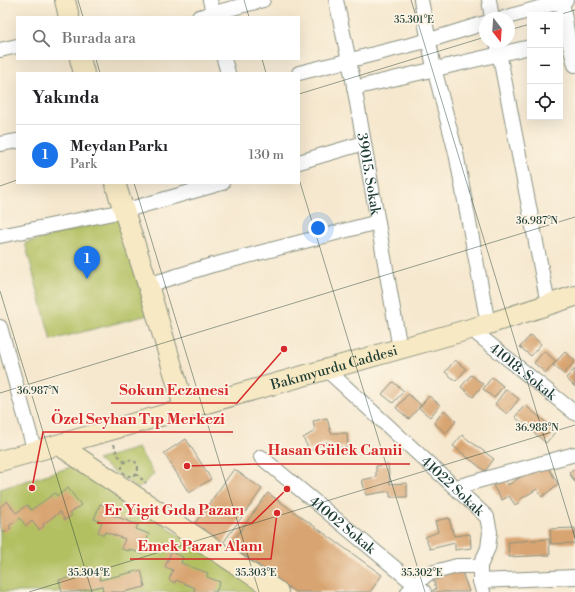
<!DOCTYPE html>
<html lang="tr">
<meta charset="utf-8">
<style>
:root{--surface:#fff;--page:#f6f6f6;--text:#202124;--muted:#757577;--line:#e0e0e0;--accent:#1a73e8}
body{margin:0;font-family:"Libre Bodoni",serif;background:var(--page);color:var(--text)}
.controls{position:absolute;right:12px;top:12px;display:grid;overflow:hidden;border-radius:0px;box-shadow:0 4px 16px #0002}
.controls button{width:36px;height:36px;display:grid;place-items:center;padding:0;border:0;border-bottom:1px solid var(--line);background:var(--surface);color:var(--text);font:20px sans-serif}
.compass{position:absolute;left:479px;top:12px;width:36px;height:36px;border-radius:50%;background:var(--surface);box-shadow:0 4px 16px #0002;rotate:163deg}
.you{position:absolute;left:318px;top:228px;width:14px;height:14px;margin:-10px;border:3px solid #fff;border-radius:50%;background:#1a73e8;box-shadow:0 0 0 6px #1a73e833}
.badge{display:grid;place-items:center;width:26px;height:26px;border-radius:50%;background:var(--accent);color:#fff;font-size:13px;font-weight:700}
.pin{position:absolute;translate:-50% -33px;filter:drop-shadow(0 1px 2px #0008)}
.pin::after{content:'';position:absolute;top:21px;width:14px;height:12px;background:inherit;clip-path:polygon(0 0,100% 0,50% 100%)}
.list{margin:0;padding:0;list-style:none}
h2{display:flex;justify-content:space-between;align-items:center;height:52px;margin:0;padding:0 16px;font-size:17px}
h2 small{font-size:13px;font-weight:400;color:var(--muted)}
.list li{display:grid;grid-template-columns:26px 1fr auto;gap:12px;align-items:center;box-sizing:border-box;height:60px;padding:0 16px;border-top:1px solid var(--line)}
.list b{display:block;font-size:15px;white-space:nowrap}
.list p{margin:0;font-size:13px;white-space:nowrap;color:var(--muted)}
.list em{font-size:13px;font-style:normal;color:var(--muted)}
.icon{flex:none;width:22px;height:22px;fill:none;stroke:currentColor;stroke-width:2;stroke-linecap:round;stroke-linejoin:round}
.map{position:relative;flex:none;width:575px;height:592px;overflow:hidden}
.search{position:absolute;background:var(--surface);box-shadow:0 4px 16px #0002;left:16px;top:16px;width:284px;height:44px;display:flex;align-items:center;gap:10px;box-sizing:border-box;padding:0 14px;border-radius:0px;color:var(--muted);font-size:15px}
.panel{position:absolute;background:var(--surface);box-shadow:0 4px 16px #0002;left:16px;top:72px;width:284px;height:112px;border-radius:0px}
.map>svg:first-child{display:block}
.green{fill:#b2c062;stroke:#687e4b}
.building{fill:#d8a471}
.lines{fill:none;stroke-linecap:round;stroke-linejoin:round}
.street-casing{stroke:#8a9282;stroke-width:16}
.secondary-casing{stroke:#8a9282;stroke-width:22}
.path{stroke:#8a9282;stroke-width:2;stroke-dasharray:3 3;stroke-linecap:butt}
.street{stroke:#fff;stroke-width:14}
.secondary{stroke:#f7e9c3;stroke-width:20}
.ticks{fill:none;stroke:#1f3d34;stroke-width:1;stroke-opacity:0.45}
.labels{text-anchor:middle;stroke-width:3.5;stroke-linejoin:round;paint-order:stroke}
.street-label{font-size:14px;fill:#1f3d34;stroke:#fcf5e5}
.ticks-label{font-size:10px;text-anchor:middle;fill:#1f3d34;stroke:#fcf5e5;stroke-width:3.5;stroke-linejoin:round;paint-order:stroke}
.leader{fill:none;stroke:#d62828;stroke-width:1.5}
.callout-dot{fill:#d62828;stroke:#fcf5e5;stroke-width:1.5}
.callout-label{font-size:15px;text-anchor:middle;font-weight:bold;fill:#d62828;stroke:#fcf5e5;stroke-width:3.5;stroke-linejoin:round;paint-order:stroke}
</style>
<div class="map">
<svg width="575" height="592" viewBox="0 0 575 592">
<rect width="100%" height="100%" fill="#fcf5e5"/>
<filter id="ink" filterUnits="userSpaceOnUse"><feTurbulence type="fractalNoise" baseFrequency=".025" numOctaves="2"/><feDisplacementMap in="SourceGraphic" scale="8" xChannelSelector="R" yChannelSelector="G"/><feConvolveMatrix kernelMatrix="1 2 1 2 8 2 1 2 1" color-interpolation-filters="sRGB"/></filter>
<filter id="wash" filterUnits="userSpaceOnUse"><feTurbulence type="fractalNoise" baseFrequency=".012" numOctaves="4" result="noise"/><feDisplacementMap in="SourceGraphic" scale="16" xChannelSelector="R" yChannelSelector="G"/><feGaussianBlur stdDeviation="0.9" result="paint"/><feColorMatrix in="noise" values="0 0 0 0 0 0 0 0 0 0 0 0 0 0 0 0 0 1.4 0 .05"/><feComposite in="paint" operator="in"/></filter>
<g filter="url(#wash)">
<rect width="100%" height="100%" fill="#f6e8cf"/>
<g class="green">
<polygon points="120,217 152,314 51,340 25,243"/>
<polygon points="138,448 154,474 138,489 97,460"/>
<polygon points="71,467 88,473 262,592 0,592 0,489"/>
</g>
<g id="blocks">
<g class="building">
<polygon points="531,335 541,344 531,356 520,347"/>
<polygon points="544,351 556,361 546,373 534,363"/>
<polygon points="565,352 575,361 564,374 553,365"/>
<polygon points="455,360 466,369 456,381 445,372"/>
<polygon points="575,369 575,387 566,378"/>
<polygon points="471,375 483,384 473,397 461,387"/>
<polygon points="492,377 503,386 494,398 483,389"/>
<polygon points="393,382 404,391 393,403 382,394"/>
<polygon points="506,389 519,399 507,414 495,404"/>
<polygon points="408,394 421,405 409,419 396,408"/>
<polygon points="429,396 440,405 430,417 419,408"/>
<polygon points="525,405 556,431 546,443 515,417"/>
<polygon points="444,410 456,421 446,433 434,423"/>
<polygon points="327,418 331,433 347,433 348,447 331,448 332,444 324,442 310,451 303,438 315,431 313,421"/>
<polygon points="462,435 494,459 485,471 453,446"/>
<polygon points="186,439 211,479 189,493 164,453"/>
<polygon points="388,465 390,484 407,483 407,497 390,497 390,491 366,495 362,480 376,477 376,466"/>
<polygon points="547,465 558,484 542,497 537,489 519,500 520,502 515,505 509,496 502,500 493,486 505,479 508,485 533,469 535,473"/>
<polygon points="234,469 262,489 218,550 190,530"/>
<polygon points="575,469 575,482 569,473"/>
<polygon points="68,488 81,505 70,513 72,515 65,520 60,512 43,524 44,526 39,530 32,521 26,526 20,518 9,526 11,528 4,533 0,527 0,507 7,501 16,513 27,505 31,510 55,493 57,496"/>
<polygon points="268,493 382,575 370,592 295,592 230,545"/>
<polygon points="100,504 113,508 110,514 138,525 136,529 149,534 142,554 129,549 129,551 121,549 125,539 105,532 104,535 98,532 102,522 94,519"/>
<polygon points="449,518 454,536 470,534 471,548 455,550 455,543 430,549 425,537 438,532 435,521"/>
<polygon points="575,528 575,543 551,544 550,529"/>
<polygon points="549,539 550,555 509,557 508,542"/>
<polygon points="171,552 183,557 181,563 208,573 207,577 220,582 216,592 194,592 195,588 176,580 175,583 169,580 173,570 165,567"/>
<polygon points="461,569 469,592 433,592 433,590 436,589 433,578"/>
<polygon points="141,570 145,587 123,592 103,592 102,586 76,592 62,592 59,580 98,571 100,580"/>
</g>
</g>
</g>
<g filter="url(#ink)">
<use href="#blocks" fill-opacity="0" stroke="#8a9282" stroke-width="1"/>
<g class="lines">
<g class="street-casing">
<g id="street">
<polyline points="210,0 214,17"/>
<path id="s1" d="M336 0 353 80 400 349"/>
<polyline points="421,0 434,68 456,153 488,324"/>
<polyline points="489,0 492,18"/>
<polyline points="562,0 568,38 575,65"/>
<polyline points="199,17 263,0"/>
<polyline points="504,18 566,0"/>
<polyline points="497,42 548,304"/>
<polyline points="0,50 17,46"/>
<polyline points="224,59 228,73"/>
<polyline points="299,73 430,40 485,23"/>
<polyline points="354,88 530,47"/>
<polyline points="0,144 17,141"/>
<polyline points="299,162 364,143"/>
<polyline points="0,236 123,211 222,183"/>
<polyline points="148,285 209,266 378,222"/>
<polyline points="0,327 35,452"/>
<path id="s2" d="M471 329 575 413"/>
<path id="s3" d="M327 370 487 517 490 532 488 548 480 566V581L483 592"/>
<path id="s4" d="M261 457 424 592"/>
<polyline points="456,487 575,454"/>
<polyline points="480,581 575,577"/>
<polyline points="408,592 427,574 457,566 480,566"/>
</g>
</g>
<g class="secondary-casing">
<g id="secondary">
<polyline points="65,0 69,17"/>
<polyline points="80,59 84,73"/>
<polyline points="115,183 148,285 185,410"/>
<polyline points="59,445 278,592"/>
<path id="s5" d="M0 461 488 324 575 296"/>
</g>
</g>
<g class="path">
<polyline points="114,444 117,454 124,461"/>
<circle cx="130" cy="468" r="8"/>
<polyline points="136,474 146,483"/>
</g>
<use href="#street" class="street"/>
<use href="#secondary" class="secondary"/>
</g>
</g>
<path class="ticks" d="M78 0 83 17M244 0 249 17M411 0 575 538M558 15 575 10M509 30 530 24M96 59 100 73M262 59 266 73M299 94 485 37M299 179 425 592M134 183 259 592M0 186 17 180M0 291 92 592M0 393 575 217M29 592 575 425"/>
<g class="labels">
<g class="street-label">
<text dy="5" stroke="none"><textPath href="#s1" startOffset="177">39015. Sokak</textPath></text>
<text dy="5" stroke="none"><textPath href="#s5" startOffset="347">Bakımyurdu Caddesi</textPath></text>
<text dy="5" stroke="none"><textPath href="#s2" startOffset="67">41018. Sokak</textPath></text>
<text dy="5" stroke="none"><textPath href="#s3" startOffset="171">41022 Sokak</textPath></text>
<text dy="5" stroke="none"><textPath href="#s4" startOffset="106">41002 Sokak</textPath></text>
</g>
</g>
<g class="ticks-label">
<text x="414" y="23">35.301°E</text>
<text x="537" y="224">36.987°N</text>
<text x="38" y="394">36.987°N</text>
<text x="537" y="431">36.988°N</text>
<text x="89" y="576">35.304°E</text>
<text x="256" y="576">35.303°E</text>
<text x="422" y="576">35.302°E</text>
</g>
<path class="leader" d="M284 349L237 403H111M32 488L43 432H233M187 466L259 464H410M287 489L252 523H97M277 513L271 559H130"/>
<g class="callout-dot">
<circle cx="284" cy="349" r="4"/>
<circle cx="32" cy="488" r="4"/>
<circle cx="187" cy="466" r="4"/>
<circle cx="287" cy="489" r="4"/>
<circle cx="277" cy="513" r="4"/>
</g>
<g class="callout-label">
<text x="174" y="395">Sokun Eczanesi</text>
<text x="138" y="424">Özel Seyhan Tıp Merkezi</text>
<text x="335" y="455">Hasan Gülek Camii</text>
<text x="174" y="515">Er Yigit Gıda Pazarı</text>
<text x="200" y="551">Emek Pazar Alanı</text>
</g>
</svg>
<div class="controls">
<button>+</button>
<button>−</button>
<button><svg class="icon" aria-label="locate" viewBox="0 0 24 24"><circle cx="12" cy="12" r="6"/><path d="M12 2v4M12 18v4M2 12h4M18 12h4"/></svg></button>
</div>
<svg class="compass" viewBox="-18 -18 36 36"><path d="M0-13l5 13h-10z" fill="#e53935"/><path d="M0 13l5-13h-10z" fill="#757577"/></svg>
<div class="you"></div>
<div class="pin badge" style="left:87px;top:279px">1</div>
<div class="search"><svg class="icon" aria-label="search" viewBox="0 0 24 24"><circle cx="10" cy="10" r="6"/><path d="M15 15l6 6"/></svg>Burada ara</div>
<section class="panel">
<h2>Yakında<small></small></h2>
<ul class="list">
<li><span class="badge">1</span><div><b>Meydan Parkı</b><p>Park</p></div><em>130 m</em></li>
</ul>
</section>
</div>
